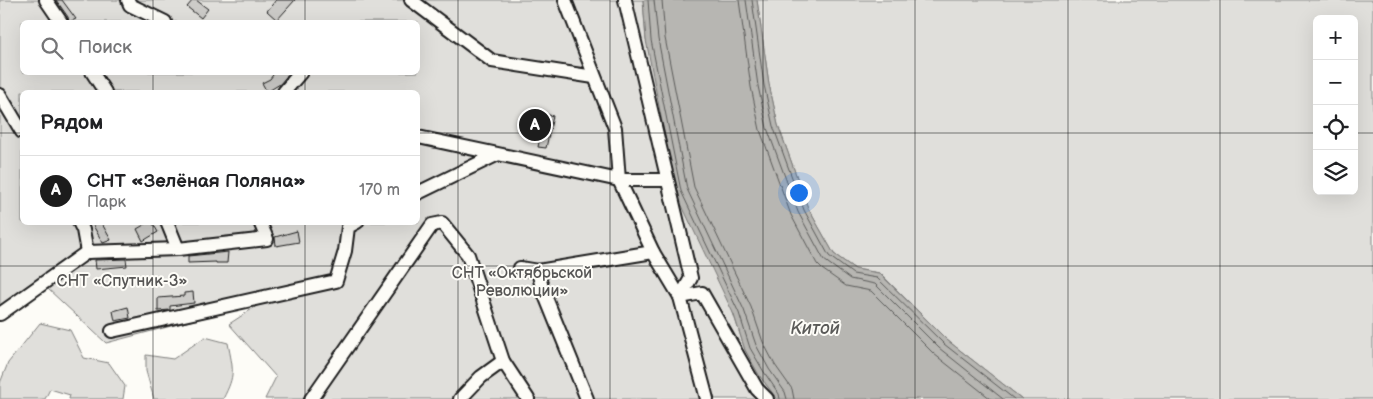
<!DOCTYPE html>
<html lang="ru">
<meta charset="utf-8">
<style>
:root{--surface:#fff;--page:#f6f6f6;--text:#202124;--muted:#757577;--line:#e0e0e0;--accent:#1c1c1c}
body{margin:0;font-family:"Balsamiq Sans",sans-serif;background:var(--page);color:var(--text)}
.controls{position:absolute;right:15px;top:15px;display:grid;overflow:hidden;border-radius:8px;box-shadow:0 5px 20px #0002}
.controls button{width:45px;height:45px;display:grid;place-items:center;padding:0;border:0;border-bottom:1px solid var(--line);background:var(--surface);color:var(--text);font:25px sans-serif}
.you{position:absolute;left:798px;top:192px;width:18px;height:18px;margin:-12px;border:4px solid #fff;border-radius:50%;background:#1a73e8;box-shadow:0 0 0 8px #1a73e833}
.badge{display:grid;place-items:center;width:32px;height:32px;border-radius:50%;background:var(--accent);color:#fff;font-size:16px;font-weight:700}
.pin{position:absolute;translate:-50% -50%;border:2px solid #fff;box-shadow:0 1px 5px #0006}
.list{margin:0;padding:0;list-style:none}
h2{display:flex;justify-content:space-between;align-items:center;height:65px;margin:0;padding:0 20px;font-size:21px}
h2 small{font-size:16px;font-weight:400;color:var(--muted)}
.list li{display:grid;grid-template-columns:32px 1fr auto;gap:15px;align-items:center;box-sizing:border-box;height:70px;padding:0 20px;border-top:1px solid var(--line)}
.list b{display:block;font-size:19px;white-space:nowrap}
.list p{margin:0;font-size:16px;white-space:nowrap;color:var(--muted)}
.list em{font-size:16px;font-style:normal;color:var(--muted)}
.icon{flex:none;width:28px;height:28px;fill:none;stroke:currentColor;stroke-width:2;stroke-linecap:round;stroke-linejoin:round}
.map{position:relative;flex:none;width:1373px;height:399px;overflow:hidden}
.search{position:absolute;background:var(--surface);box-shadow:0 5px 20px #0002;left:20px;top:20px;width:400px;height:55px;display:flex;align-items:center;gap:12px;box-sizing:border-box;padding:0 18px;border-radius:8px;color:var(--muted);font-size:19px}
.panel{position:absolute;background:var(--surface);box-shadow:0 5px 20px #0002;left:20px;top:90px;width:400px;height:135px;border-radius:8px}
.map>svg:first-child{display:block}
.green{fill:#e0dfdb;stroke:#7e7e7c;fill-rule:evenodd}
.water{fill:#b7b6b2;stroke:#797876}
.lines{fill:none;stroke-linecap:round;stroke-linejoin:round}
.shore{stroke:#5a5a58;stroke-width:1}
.building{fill:#cccbc8;stroke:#1c1c1c}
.minor-casing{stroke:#1c1c1c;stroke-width:16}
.minor{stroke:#fdfcf7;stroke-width:12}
.grid{fill:none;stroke:#1c1c1c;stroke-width:1;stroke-opacity:0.55}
.labels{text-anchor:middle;stroke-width:4;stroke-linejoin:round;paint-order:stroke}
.park-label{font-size:16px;fill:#575655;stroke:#fdfcf7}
.water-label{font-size:18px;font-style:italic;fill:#5a5a58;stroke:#fdfcf7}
</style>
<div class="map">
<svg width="1373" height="399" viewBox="0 0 1373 399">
<rect width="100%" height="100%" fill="#fdfcf7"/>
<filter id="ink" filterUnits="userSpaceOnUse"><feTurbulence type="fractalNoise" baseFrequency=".02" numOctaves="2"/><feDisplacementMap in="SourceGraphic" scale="10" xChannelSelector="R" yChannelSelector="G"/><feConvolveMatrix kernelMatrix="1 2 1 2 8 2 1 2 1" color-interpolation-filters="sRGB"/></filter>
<g filter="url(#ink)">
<g class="green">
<path d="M0 0H643L646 40 745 350 759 375 777 399H265L276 377 229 324 263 302 106 343 48 289 40 278 0 309ZM22 22H418V72H22ZM22 92H418V222H22Z"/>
<path d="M757 0H1373V399H1022L947 340 880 273 855 269 834 254 808 208 778 125 769 84ZM1317 19H1354V191H1317Z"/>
<polygon points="40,323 70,330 84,358 109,363 125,386 123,399 69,399 70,395 50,389 45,399 0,399 0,383 8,363"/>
<path d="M205 337 228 343C233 370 236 374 223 399H154L146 371V355L173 359Z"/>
</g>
<polygon class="water" points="643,0 757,0 769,84 778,125 808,208 834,254 855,269 879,273 947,340 1022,399 777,399 759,375 745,350 734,315 676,193 646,40"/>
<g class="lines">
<g class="shore">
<polyline points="648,0 651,40 681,191 739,313 750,348 764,372 779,394 780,399"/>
<polyline points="654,0 658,39 687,189 744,310 756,345 769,369 785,392 787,399"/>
<polyline points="662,0 665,38 694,187 751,307 763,342 775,365 792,389 794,399"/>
<polyline points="739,0 751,87 760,130 791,215 817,264 822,269 846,286 871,291 934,354 991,399"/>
<polyline points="746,0 758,86 767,128 798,212 824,260 850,279 875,284 939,348 1003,399"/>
<polyline points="752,0 764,85 773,126 804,210 829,256 853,274 877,278 944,344 1014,399"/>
</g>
</g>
<g class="building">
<polygon points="56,0 62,0 76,19 69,22 68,17"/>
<polygon points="193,0 196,0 208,9 201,18 187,7"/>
<polygon points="276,0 295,0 277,20 267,11"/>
<polygon points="275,72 290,72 280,84 267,92 262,83 270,79"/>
<polygon points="545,114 553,116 546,148 538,147"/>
<polygon points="91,222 101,222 111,240 103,243"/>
<polygon points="149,222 152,222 158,232 143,241 137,229"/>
<polygon points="297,231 299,242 276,246 275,237"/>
<polygon points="228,252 227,263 216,263 216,262 188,263 188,256"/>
<polygon points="126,259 127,266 96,269 95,260"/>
<polygon points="193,292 194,303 170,306 170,310 158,311 158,298 184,296 184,293"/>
<polygon points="128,307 130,318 115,321 113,311"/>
</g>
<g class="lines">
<g class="minor-casing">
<g id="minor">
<polyline points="46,0 61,22"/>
<polyline points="128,0 130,5 165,22"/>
<polyline points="411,0 492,61 594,77"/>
<polyline points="565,0 615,128 619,180 653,252 680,297 707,399"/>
<polyline points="625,0 691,278 680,297"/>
<polyline points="92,72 105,92"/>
<polyline points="284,92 301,72"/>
<polyline points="0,95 22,132"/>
<polyline points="418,137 619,180 667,180"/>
<polyline points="418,193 496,155"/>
<polyline points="79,222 83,230 87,252"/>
<polyline points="167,222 178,249"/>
<polyline points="520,268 538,271 653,252"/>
<polyline points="538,271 542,288 587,399"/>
<polyline points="680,297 702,293 757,389 767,399"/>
<polyline points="0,314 87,252 178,249 267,239 260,222"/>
<polyline points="112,331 336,281 345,251 348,227 357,222"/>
<polyline points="311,399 432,225 442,223 468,255 503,361 528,399"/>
<polyline points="460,399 481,377 503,361"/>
</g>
</g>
<use href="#minor" class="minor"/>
</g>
</g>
<path class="grid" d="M153 0V22M305 0V22M458 0V399M610 0V399M763 0V399M915 0V399M1068 0V399M1220 0V399M153 72V92M305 72V92M0 133H22M418 133H1317M1354 133H1373M153 222V399M305 222V399M0 266H1373"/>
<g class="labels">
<g class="park-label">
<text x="522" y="278">СНТ «Октябрьской<tspan x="522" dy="18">Революции»</tspan></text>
<text x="122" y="286">СНТ «Спутник-3»</text>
</g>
<g class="water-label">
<text x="815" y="334">Китой</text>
</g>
</g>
</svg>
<div class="controls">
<button>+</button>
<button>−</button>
<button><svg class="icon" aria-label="locate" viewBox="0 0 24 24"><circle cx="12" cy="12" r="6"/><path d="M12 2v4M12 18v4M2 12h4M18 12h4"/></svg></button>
<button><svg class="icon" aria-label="layers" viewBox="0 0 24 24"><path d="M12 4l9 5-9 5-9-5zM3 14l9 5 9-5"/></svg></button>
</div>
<div class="you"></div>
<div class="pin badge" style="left:535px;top:125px">A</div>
<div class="search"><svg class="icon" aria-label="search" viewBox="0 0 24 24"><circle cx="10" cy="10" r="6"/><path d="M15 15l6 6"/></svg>Поиск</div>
<section class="panel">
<h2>Рядом<small></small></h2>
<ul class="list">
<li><span class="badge">A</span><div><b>СНТ «Зелёная Поляна»</b><p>Парк</p></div><em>170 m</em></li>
</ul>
</section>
</div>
